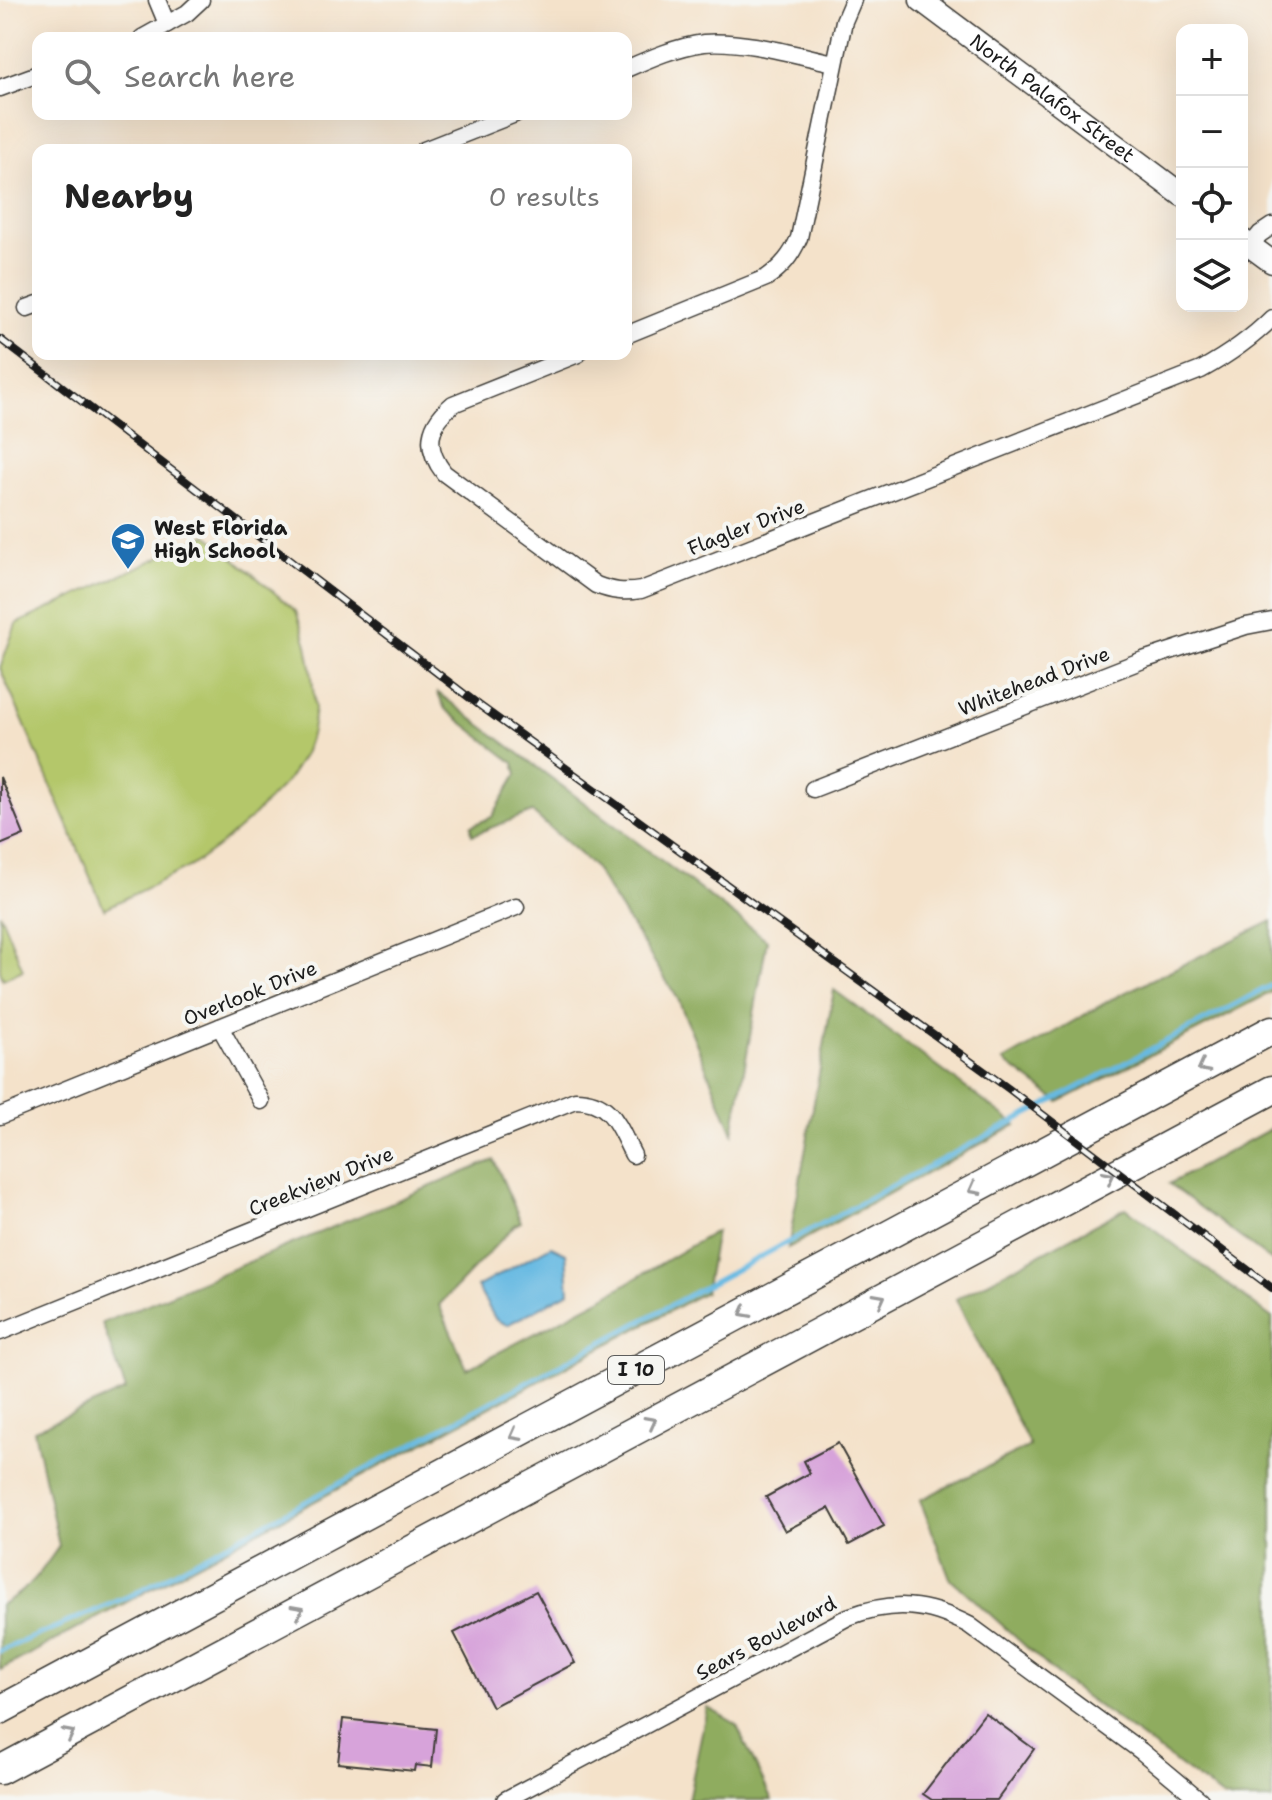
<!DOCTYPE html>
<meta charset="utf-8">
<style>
:root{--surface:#fff;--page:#f6f6f6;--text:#222;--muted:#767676;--line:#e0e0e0}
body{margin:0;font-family:"Shantell Sans",sans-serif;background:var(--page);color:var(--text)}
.controls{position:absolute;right:24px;top:24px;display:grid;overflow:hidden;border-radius:16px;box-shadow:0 8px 32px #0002}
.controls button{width:72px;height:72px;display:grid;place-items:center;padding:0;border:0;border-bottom:2px solid var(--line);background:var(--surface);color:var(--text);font:40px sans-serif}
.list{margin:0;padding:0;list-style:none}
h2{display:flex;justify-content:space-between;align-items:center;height:104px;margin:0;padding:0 32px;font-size:34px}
h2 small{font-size:26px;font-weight:400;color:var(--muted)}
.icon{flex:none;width:44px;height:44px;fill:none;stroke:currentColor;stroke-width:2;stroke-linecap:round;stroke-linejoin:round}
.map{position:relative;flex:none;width:1272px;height:1800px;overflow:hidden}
.search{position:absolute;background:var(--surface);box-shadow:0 8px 32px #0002;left:32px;top:32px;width:600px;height:88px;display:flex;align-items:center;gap:20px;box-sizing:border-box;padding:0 28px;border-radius:16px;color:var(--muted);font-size:30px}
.panel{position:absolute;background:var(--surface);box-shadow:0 8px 32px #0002;left:32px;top:144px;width:600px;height:216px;border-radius:16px}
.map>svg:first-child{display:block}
.green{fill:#b4c76b;stroke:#687244;stroke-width:2}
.forest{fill:#8fac5f;stroke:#56643e;stroke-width:2}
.water{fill:#66b9e2;stroke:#416a7f;stroke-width:2}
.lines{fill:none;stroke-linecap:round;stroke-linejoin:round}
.stream{stroke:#66b9e2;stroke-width:5}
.building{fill:#d7a3da}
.minor-casing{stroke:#3c3a36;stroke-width:19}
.secondary-casing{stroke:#3c3a36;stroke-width:25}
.motorway-casing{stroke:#3c3a36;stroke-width:31}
.minor{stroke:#fff;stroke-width:16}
.secondary{stroke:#fff;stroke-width:22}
.motorway{stroke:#fff;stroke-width:28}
.rail-casing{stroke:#1c1c1c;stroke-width:8}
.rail{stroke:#f6f6f2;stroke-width:5;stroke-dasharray:15;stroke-linecap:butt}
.oneway{stroke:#999}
.labels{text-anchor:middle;stroke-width:8;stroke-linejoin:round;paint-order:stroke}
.shield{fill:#f6f6f2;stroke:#5d5d5c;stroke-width:2}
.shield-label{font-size:18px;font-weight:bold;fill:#1c1c1c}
.street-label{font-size:20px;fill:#1c1c1c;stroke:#f6f6f2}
.poi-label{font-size:20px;font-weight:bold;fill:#1c1c1c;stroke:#f6f6f2;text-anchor:start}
</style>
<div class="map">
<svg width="1272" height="1800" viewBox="0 0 1272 1800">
<rect width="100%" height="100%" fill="#f6f6f2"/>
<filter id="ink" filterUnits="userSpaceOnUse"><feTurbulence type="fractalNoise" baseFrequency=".0125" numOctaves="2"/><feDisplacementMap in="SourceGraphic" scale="16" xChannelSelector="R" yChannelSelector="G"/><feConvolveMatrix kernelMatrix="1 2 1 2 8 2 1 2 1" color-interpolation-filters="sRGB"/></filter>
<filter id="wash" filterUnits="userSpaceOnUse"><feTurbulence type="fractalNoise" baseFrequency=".006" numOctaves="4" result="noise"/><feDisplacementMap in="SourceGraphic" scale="32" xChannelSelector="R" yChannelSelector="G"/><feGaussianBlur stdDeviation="1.8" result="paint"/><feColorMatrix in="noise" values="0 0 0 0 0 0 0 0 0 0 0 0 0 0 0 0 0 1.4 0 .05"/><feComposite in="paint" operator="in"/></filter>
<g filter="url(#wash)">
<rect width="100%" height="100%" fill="#f4e2ca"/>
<g class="green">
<polygon points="207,535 296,611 307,645 311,667 315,708 312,731 304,754 287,781 251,818 220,845 191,866 104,909 0,668 16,624"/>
<polygon points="0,913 23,970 3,979 0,971"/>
</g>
<g class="forest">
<polygon points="437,692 767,940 733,1133 678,999 593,866 532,812 472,835 471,826 492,817 517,774 514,763 445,709"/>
<polygon points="1272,921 1272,992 1059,1102 1004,1061 1114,998"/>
<polygon points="834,990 1016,1125 788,1248"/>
<polygon points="1272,1128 1272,1261 1169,1184"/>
<path d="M494 1160 521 1222 515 1225 439 1305 467 1369 604 1297 716 1231 705 1292 0 1670V1605C30 1589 40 1574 59 1546L34 1430 126 1390 102 1323Z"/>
<polygon points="1126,1208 1272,1318 1272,1800 1233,1800 1223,1797 1065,1682 950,1578 920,1500 1030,1446 956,1299"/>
<polygon points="707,1707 736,1724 772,1800 688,1800"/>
</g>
<polygon class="water" points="551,1246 566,1253 569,1292 507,1325 496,1320 477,1287"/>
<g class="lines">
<polyline class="stream" points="0,1651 134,1594 892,1186 1272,985"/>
</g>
<g id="blocks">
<g class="building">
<polygon points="0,777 24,835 0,845"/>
<polygon points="838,1443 884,1526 849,1545 829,1508 785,1531 766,1497 810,1473 804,1461"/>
<polygon points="536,1591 575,1663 492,1707 454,1633"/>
<polygon points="985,1713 1034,1749 997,1800 932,1800 923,1794"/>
<polygon points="343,1719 436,1729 432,1767 415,1765 414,1771 338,1763"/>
</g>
</g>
</g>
<g filter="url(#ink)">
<use href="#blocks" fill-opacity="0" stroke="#3c3a36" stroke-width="2"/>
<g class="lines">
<g class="minor-casing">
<g id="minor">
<polyline points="157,0 167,24"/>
<polyline points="142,38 187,13 201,0"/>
<path d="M626 69C651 58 676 47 704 43 740 39 797 55 834 63"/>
<polyline points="0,88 38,74"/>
<polyline points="424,150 515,114"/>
<polyline points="1250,246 1260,234 1272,226"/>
<polyline points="27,308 38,304"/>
<path d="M626 335 766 278C782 267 791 256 799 238L844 21 853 0"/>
<path d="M578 354 453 404C428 425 424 447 444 473L596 585C612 591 624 593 641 590L1201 370C1228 355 1251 339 1272 318"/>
<polyline points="813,789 1143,660 1246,626 1272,621"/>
<polyline points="220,1027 261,1101"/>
<polyline points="0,1116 516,907"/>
<path d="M0 1332 575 1100C612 1100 618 1126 633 1155"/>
<path d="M505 1800 848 1617C893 1600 927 1603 969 1625L1141 1751 1200 1800"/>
</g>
</g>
<g class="secondary-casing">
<g id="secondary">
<path id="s1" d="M921 0 1182 195"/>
<polyline points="1242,240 1272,262"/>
</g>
</g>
<g class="motorway-casing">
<g id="motorway">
<polyline points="0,1710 1272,1030"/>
<polyline points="0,1770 1272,1090"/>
</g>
</g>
<use href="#minor" class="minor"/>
<use href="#secondary" class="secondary"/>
<use href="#motorway" class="motorway"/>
<g class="rail-casing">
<polyline id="rail" points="0,339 479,705 1009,1089 1272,1288"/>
</g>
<use href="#rail" class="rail"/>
</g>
<defs><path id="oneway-chevron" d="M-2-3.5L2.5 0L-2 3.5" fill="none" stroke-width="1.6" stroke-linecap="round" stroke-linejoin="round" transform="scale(2)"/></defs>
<g class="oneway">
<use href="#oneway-chevron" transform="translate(1203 1067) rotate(152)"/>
<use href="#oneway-chevron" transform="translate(1109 1177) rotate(-28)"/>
<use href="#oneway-chevron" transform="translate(974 1189) rotate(152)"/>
<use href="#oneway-chevron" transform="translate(880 1299) rotate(-28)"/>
<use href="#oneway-chevron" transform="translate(745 1312) rotate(152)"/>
<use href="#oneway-chevron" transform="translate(651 1422) rotate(-28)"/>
<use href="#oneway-chevron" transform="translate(515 1435) rotate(152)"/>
<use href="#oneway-chevron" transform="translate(298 1611) rotate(-28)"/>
<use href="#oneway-chevron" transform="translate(69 1734) rotate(-28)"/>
</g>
</g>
<defs>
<g id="school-pin" transform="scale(1.8)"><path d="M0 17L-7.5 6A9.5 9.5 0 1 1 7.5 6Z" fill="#1f6fb2" stroke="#f6f6f2"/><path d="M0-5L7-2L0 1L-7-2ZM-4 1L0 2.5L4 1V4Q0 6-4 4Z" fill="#fff"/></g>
</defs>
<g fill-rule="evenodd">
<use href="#school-pin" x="128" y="540"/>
</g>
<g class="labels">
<rect class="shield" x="608" y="1356" width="56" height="28" rx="6"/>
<g class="shield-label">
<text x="636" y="1376">I 10</text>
</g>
<g class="street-label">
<text dy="7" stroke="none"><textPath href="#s1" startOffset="164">North Palafox Street</textPath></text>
<text transform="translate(746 527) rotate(-21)" y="7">Flagler Drive</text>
<text transform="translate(1034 681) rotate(-21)" y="7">Whitehead Drive</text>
<text transform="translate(250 993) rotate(-22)" y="7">Overlook Drive</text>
<text transform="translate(321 1181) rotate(-22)" y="7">Creekview Drive</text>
<text transform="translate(766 1638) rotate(-28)" y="7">Sears Boulevard</text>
</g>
<g class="poi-label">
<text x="154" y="535">West Florida<tspan x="154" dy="23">High School</tspan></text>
</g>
</g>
</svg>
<div class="controls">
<button>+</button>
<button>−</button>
<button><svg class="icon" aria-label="locate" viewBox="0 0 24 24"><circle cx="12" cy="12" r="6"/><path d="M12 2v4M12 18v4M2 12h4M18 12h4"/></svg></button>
<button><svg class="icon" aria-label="layers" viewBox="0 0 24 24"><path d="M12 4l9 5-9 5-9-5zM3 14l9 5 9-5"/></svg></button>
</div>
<div class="search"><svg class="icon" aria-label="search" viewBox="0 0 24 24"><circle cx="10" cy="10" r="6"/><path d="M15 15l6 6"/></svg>Search here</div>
<section class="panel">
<h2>Nearby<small>0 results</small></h2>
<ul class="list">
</ul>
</section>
</div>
